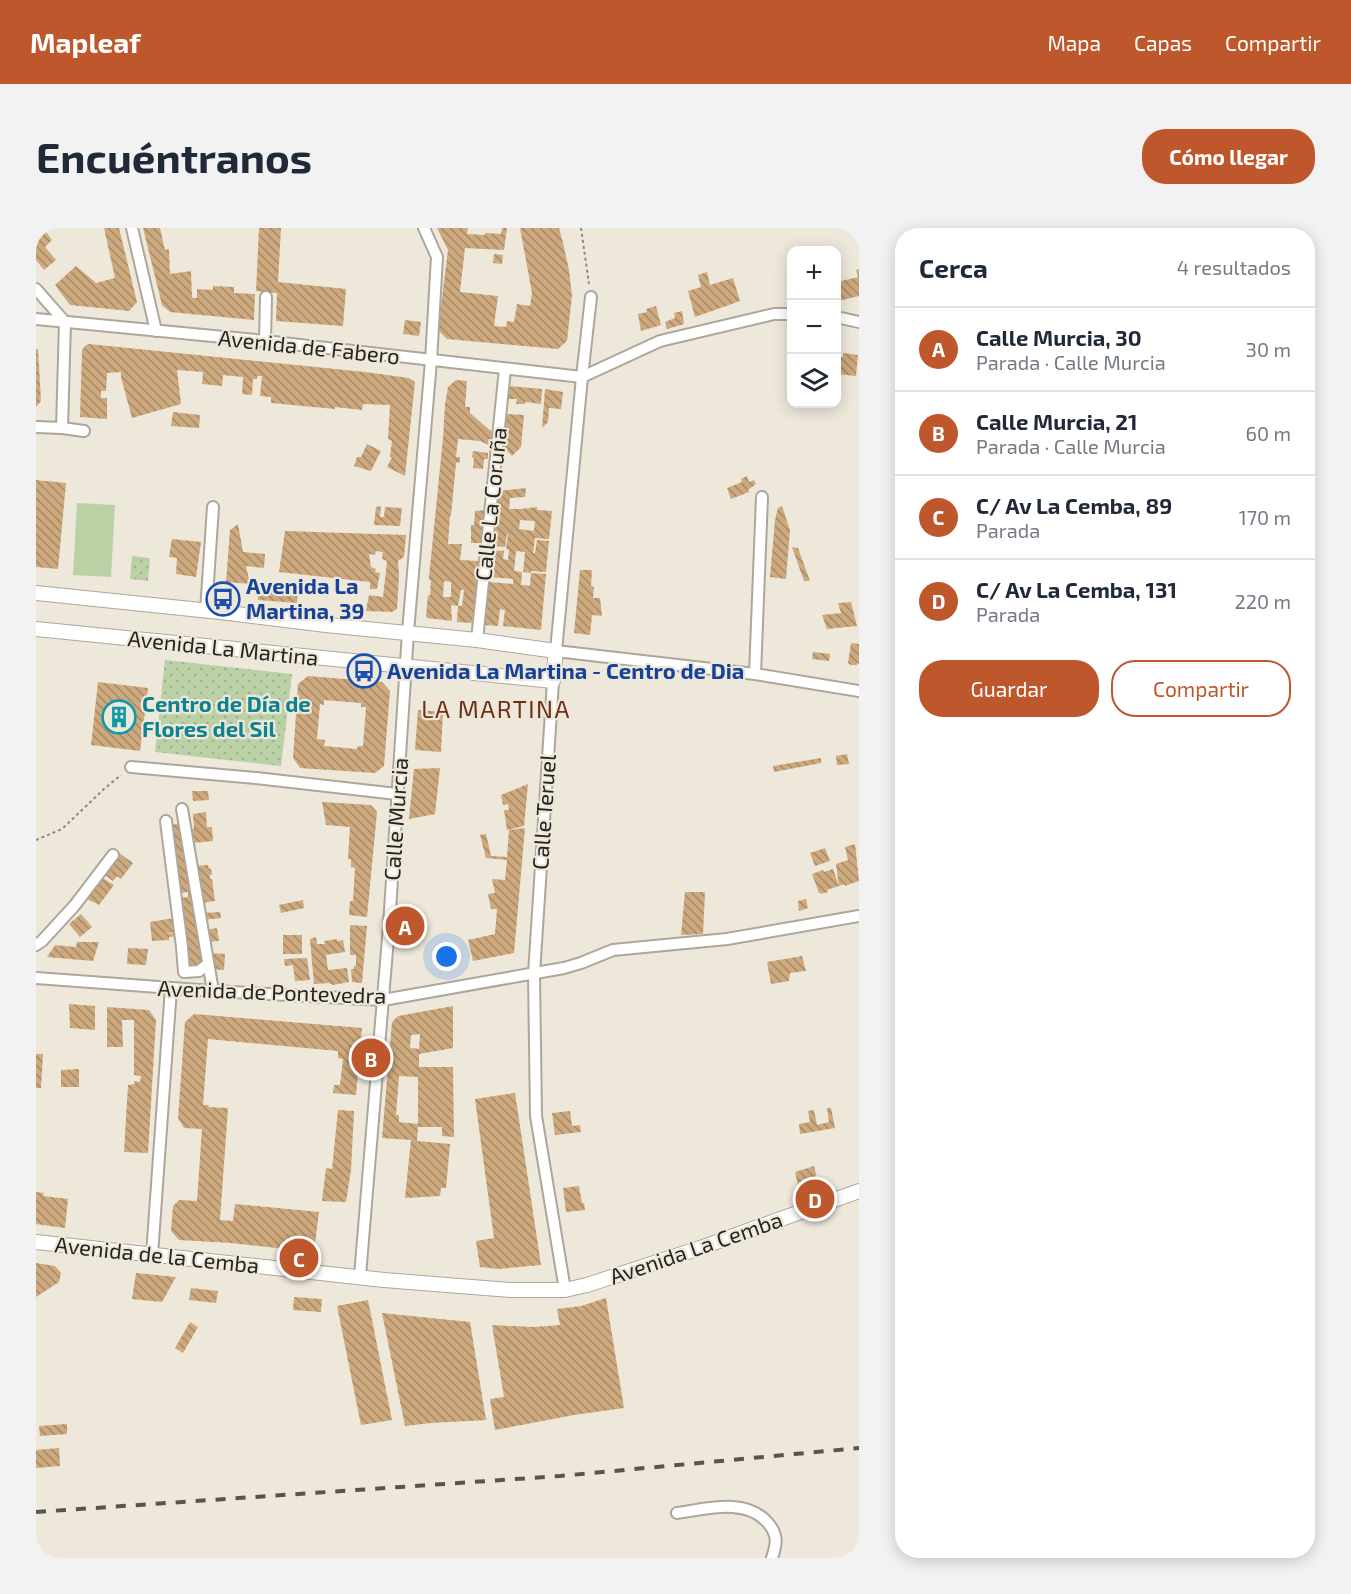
<!DOCTYPE html>
<html lang="es">
<meta charset="utf-8">
<style>
:root{--surface:#fff;--page:#f2f2f3;--text:#1f2937;--muted:#747a83;--line:#e0e1e3;--accent:#be582c}
body{margin:0;font-family:"Exo 2",sans-serif;background:var(--page);color:var(--text)}
.controls{position:absolute;right:18px;top:18px;display:grid;overflow:hidden;border-radius:12px;box-shadow:0 3px 15px #0003}
.controls button{width:54px;height:54px;display:grid;place-items:center;padding:0;border:0;border-bottom:2px solid var(--line);background:var(--surface);color:var(--text);font:30px sans-serif}
.you{position:absolute;left:411px;top:729px;width:21px;height:21px;margin:-15px;border:4px solid #fff;border-radius:50%;background:#1a73e8;box-shadow:0 0 0 9px #1a73e833}
.badge{display:grid;place-items:center;width:39px;height:39px;border-radius:50%;background:var(--accent);color:#fff;font-size:20px;font-weight:700}
.pin{position:absolute;translate:-50% -50%;border:3px solid #fff;box-shadow:0 2px 6px #0006}
.list{margin:0;padding:0;list-style:none}
h2{display:flex;justify-content:space-between;align-items:center;height:78px;margin:0;padding:0 24px;font-size:26px}
h2 small{font-size:20px;font-weight:400;color:var(--muted)}
.list li{display:grid;grid-template-columns:39px 1fr auto;gap:18px;align-items:center;box-sizing:border-box;height:84px;padding:0 24px;border-top:2px solid var(--line)}
.list b{display:block;font-size:22px;white-space:nowrap}
.list p{margin:0;font-size:20px;white-space:nowrap;color:var(--muted)}
.list em{font-size:20px;font-style:normal;color:var(--muted)}
.actions{display:flex;gap:12px;padding:18px 24px}
.actions a{flex:1;padding:14px 0;border:2px solid var(--accent);border-radius:24px;text-align:center;font-size:21px;color:var(--accent)}
.actions .main{background:var(--accent);color:#fff}
.icon{flex:none;width:33px;height:33px;fill:none;stroke:currentColor;stroke-width:2;stroke-linecap:round;stroke-linejoin:round}
.map{position:relative;flex:none;width:823px;height:1330px;overflow:hidden;border-radius:24px}
header{display:flex;align-items:center;gap:36px;box-sizing:border-box;height:84px;padding:0 30px;background:var(--accent);color:#fff}
header strong{font-size:28px}
nav{display:flex;gap:33px;margin-inline-start:auto;font-size:21px}
.intro{display:flex;align-items:center;justify-content:space-between;box-sizing:border-box;height:144px;padding:0 36px}
h1{margin:0;font-size:42px}
.button{padding:15px 27px;border-radius:24px;background:var(--accent);color:#fff;font-size:21px;font-weight:700}
main{display:flex;gap:36px;padding:0 36px}
aside{flex:1;background:var(--surface);border-radius:24px;box-shadow:0 3px 15px #0003}
.map>svg:first-child{display:block}
.green{fill:url(#green-dots)}
.pitch{fill:#bad0a5}
.building{fill:url(#building-back-hatch);fill-rule:evenodd}
.lines{fill:none;stroke-linecap:round;stroke-linejoin:round}
.minor-casing{stroke:#ada79b;stroke-width:14}
.tertiary-casing{stroke:#ada79b;stroke-width:16}
.path{stroke:#8c877f;stroke-width:2;stroke-dasharray:3 3;stroke-linecap:butt}
.minor{stroke:#fff;stroke-width:10}
.tertiary{stroke:#fff;stroke-width:14}
.rail{stroke:#58544e;stroke-width:4;stroke-dasharray:10 10;stroke-linecap:butt}
.labels{text-anchor:middle;stroke-width:4.5;stroke-linejoin:round;paint-order:stroke}
.street-label{font-size:22px;fill:#272420;stroke:#eee8db}
.transit-label{font-size:22px;font-weight:bold;fill:#164399;stroke:#eee8db;text-anchor:start}
.culture-label{font-size:22px;font-weight:bold;fill:#0d838f;stroke:#eee8db;text-anchor:start}
.neighbourhood-label{font-size:24px;letter-spacing:1.5px;fill:#6f2f13;stroke:#eee8db}
</style>
<header>
<strong>Mapleaf</strong>
<nav><a>Mapa</a><a>Capas</a><a>Compartir</a></nav>
</header>
<div class="intro"><h1>Encuéntranos</h1><a class="button">Cómo llegar</a></div>
<main>
<div class="map">
<svg width="823" height="1330" viewBox="0 0 823 1330">
<defs>
<pattern id="green-dots" width="8" height="8" patternUnits="userSpaceOnUse" patternTransform="scale(1.5)"><rect width="8" height="8" fill="#bad0a5"/><path d="M2 2h.1M6 6h.1" fill="none" stroke="#a0b28e" stroke-width="1.8" stroke-linecap="round"/></pattern>
<pattern id="building-back-hatch" width="6" height="6" patternUnits="userSpaceOnUse" patternTransform="scale(1.5)"><rect width="6" height="6" fill="#cda97d"/><path d="M-1 5l2 2M0 0l6 6M5-1l2 2" fill="none" stroke="#a68966"/></pattern>
</defs>
<rect width="100%" height="100%" fill="#eee8db"/>
<g class="green">
<polygon points="96,328 114,330 112,353 94,351"/>
<polygon points="129,432 256,446 245,538 119,524"/>
</g>
<polygon class="pitch" points="41,275 79,277 75,349 37,347"/>
<g class="building">
<polygon points="0,0 7,0 16,12 9,19 20,32 8,42 0,32"/>
<polygon points="68,0 83,0 101,74 93,83 34,77 19,57 40,38 60,55 79,50"/>
<polygon points="107,0 124,0 129,22 133,21 134,46 155,43 156,70 161,70 161,61 177,62 177,58 198,59 198,65 219,66 218,92 134,84 126,77"/>
<polygon points="223,0 245,0 242,54 310,61 307,98 240,93 241,65 220,63"/>
<polygon points="401,0 432,0 431,6 449,7 449,5 465,6 466,0 471,0 468,22 429,20 424,64 462,68 458,98 470,99 471,93 478,94 481,76 494,78 496,65 484,0 523,0 527,15 533,42 536,68 531,113 522,121 411,111 402,102 412,22"/>
<polygon points="458,26 467,27 466,36 457,35"/>
<polygon points="823,41 823,68 802,73 801,67 801,54 822,49 820,42"/>
<polygon points="671,44 674,57 697,50 704,73 659,89 652,63 665,59 662,47"/>
<polygon points="620,78 625,97 605,103 602,86 611,84 610,81"/>
<polygon points="646,83 648,96 631,101 629,94 639,90 638,85"/>
<polygon points="369,92 385,94 383,108 367,106"/>
<polygon points="53,116 329,144 373,150 379,154 369,248 351,239 356,229 354,229 356,213 352,211 354,177 327,176 326,182 299,179 299,181 235,175 235,169 224,168 226,148 221,148 221,151 217,151 216,167 206,166 207,149 187,147 186,158 166,156 167,144 141,142 145,176 96,190 85,149 85,144 71,145 70,163 65,163 65,170 71,170 71,191 44,189 46,122 49,118"/>
<polygon points="0,121 2,121 5,173 0,179"/>
<polygon points="807,125 822,127 820,148 801,146 801,129 807,129"/>
<path d="M420 152 431 153 429 179H434V185L458 206 457 219 444 213 422 211 420 229H424V234L420 235 415 288 414 287 412 316H426L424 332 443 333 436 395 421 394 422 378H426L428 362H425L422 378 415 377 416 393 391 390 390 387 392 367 394 368 395 352H393V349L407 210 409 177 412 159ZM408 353 415 354V369H407Z"/>
<polygon points="473,158 506,161 505,176 489,174 489,176 480,176 481,171 472,171"/>
<polygon points="509,161 527,164 525,181 513,180 512,194 506,200"/>
<polygon points="137,184 164,187 163,200 135,198"/>
<polygon points="470,186 488,187 485,219 476,228 467,218 468,187"/>
<polygon points="331,216 345,223 335,243 318,238 321,229 325,229"/>
<polygon points="437,223 452,225 452,231 448,231 447,241 437,240 438,230 436,229"/>
<polygon points="711,248 713,254 718,252 720,256 712,262 713,264 695,271 691,260 706,254 705,251"/>
<polygon points="0,252 30,255 22,341 0,339"/>
<path d="M490 260 489 269 474 270 473 281H485L501 279V282L516 283 513 311 499 310 497 325H499L501 312 513 313 510 344 495 343V345L487 344 489 324 480 323 478 343 486 344 485 357H488L494 358 495 345 510 346 505 402 467 398 469 382 464 381 462 398 448 397 453 354 477 356V351L453 349 456 322 468 323 467 331 472 332 473 322 470 321 472 306H471L469 319 457 318 463 263ZM484 292 499 293 498 303 483 301Z"/>
<polygon points="345,278 344,289 348,289 349,279 366,280 364,298 338,297 340,279"/>
<polygon points="746,278 754,302 750,351 734,349 739,292 742,280"/>
<polygon points="451,282 447,315 435,315 435,297 438,297 439,283"/>
<polygon points="202,296 207,324 229,326 228,340 210,338 214,356 190,354 194,302"/>
<polygon points="249,303 370,307 368,329 362,333 363,348 361,381 356,384 330,383 333,367 347,369 351,333 346,331 347,324 340,323 339,327 333,326 335,339 340,341 339,344 344,345 341,361 334,361 334,354 243,344"/>
<polygon points="136,311 165,314 160,349 140,346 141,330 133,329"/>
<polygon points="756,319 762,320 774,353 768,353"/>
<polygon points="544,342 556,342 555,358 558,359 557,370 564,370 566,388 556,387 554,407 538,405"/>
<polygon points="222,356 262,360 261,375 222,372"/>
<polygon points="815,374 821,398 791,401 786,387 805,385 802,375"/>
<polygon points="815,415 823,416 823,436 821,435 821,437 815,437 812,435"/>
<polygon points="777,424 794,426 793,433 776,431"/>
<path d="M272 448 346 454 354 463 348 538 339 545 264 540 257 530 262 456ZM288 472 325 475V479H330L327 518H322L321 521 288 518 289 512 281 511 284 476 288 477Z"/>
<polygon points="62,454 112,460 104,523 55,517"/>
<polygon points="382,482 407,484 405,524 379,522"/>
<polygon points="811,526 813,536 801,537 800,528"/>
<polygon points="785,530 785,535 738,544 737,538"/>
<polygon points="404,540 399,586 373,591 378,541"/>
<polygon points="492,556 488,598 471,602 468,582 473,582 472,576 467,577 465,567"/>
<polygon points="156,563 172,563 173,572 157,573"/>
<polygon points="286,574 335,577 341,584 331,689 313,687 314,673 317,673 319,640 315,639 315,631 312,631 314,599 290,597"/>
<polygon points="170,584 171,599 176,599 177,613 157,615 155,601 158,601 157,586"/>
<polygon points="147,595 151,626 148,626 157,668 154,668 156,678 159,677 163,718 165,718 166,737 151,738 144,670 152,669 152,664 143,665 133,597"/>
<polygon points="489,600 478,725 437,733 432,712 459,706 461,681 455,681 452,666 459,665 456,651 469,652 471,632 450,630 444,607 450,606 455,628 471,629 473,602"/>
<polygon points="819,616 823,653 809,658 808,656 803,658 800,636 812,632 809,619"/>
<polygon points="789,620 794,633 779,638 774,625"/>
<polygon points="83,625 97,635 85,651 81,648 77,653 69,647"/>
<polygon points="172,637 173,641 175,640 176,647 174,647 174,651 176,651 179,673 165,675 160,638"/>
<polygon points="797,641 803,658 791,662 792,664 785,666 785,665 783,665 776,646 787,642 788,644"/>
<polygon points="65,649 78,657 63,677 51,671"/>
<polygon points="649,664 669,664 667,706 645,707"/>
<polygon points="770,671 772,680 763,683 762,673"/>
<polygon points="267,672 268,680 245,685 243,677"/>
<polygon points="184,684 185,690 167,692 167,685"/>
<polygon points="45,686 56,699 44,709 33,696"/>
<polygon points="138,690 140,704 126,706 141,705 142,708 133,709 133,712 116,713 114,694"/>
<polygon points="314,697 331,698 326,755 316,754 315,741 318,741 318,738 320,737 320,727 314,727"/>
<polygon points="181,700 183,713 171,714 169,702"/>
<rect x="247" y="707" width="19" height="19"/>
<polygon points="280,709 281,716 289,716 288,713 301,711 301,713 307,712 309,724 290,727 292,742 311,740 313,754 297,757 293,755 278,756 274,711"/>
<polygon points="41,714 63,714 57,733 11,729 19,717 40,719"/>
<polygon points="92,720 112,721 110,737 91,736"/>
<polygon points="174,725 189,726 188,742 174,741"/>
<polygon points="766,728 770,743 754,745 753,753 735,756 731,734"/>
<polygon points="271,730 274,752 259,753 257,737 249,738 248,731"/>
<polygon points="33,776 59,778 59,802 34,800"/>
<path d="M417 778V820L383 826V839H417L418 909 406 908V899H382L381 913 414 916 410 960H405L404 968 369 970 375 912 346 910 356 794 362 788ZM384 806 383 821 374 820 375 807ZM363 848 382 849V896L363 894V887H360Z"/>
<polygon points="71,779 113,782 120,792 112,925 88,924 92,857 99,856 98,853 104,854 105,848 98,847 98,792 86,792 87,819 71,819"/>
<polygon points="158,786 326,800 320,867 297,865 298,857 304,857 307,831 302,830 302,823 172,811 167,877 173,877 172,879 192,880 184,992 197,993 199,976 283,984 278,1024 195,1015 143,1012 135,1003 137,978 143,972 161,973 166,901 148,900 142,890 149,794"/>
<polygon points="0,826 7,826 5,860 0,860"/>
<polygon points="43,841 43,859 25,859 25,842"/>
<polygon points="479,865 505,1037 462,1041 444,1039 440,1013 458,1010 439,871"/>
<polygon points="791,880 795,880 799,900 764,906 763,896 774,894 772,883 778,882 781,897 793,894"/>
<polygon points="302,882 318,883 315,942 310,974 286,973 290,940 296,941"/>
<polygon points="534,883 536,898 544,897 545,904 519,907 516,885"/>
<polygon points="778,938 782,955 763,962 759,944"/>
<polygon points="543,958 546,975 548,975 549,982 530,984 527,960"/>
<polygon points="0,964 8,965 7,968 32,971 29,1000 0,996"/>
<polygon points="0,1035 19,1038 25,1045 23,1054 0,1069"/>
<polygon points="100,1045 140,1049 126,1074 96,1071"/>
<polygon points="155,1060 182,1063 180,1075 153,1072"/>
<polygon points="258,1069 286,1071 285,1084 257,1082"/>
<polygon points="570,1070 588,1180 538,1187 459,1202 454,1171 468,1169 456,1097 497,1099 524,1097 521,1081 545,1078"/>
<polygon points="332,1072 356,1192 325,1197 301,1078"/>
<polygon points="346,1085 434,1094 450,1192 395,1195 369,1198"/>
<polygon points="154,1094 162,1099 147,1125 139,1120"/>
<polygon points="31,1196 31,1206 4,1208 3,1198"/>
<polygon points="23,1220 24,1238 0,1240 0,1222"/>
</g>
<g class="lines">
<g class="minor-casing">
<g id="minor">
<polyline points="96,0 120,103"/>
<polyline points="0,61 29,94 26,200"/>
<polyline points="555,69 546,149 520,423 719,446 823,463"/>
<polyline points="800,89 823,94"/>
<polyline points="0,91 229,113 546,149 624,113 738,86 756,86"/>
<polyline points="229,113 230,69"/>
<polyline points="0,199 26,200 48,203"/>
<polyline points="170,383 177,279"/>
<polyline points="441,412 469,141"/>
<polyline points="719,446 726,269"/>
<polyline points="517,453 498,746 500,888 529,1062"/>
<polyline points="95,539 220,550 361,566"/>
<polyline points="146,581 177,763"/>
<polyline points="130,593 146,719 148,744 163,743 172,736"/>
<polyline points="0,717 6,713 39,677 77,627"/>
<polyline points="0,750 177,763 347,772 528,740 545,735 577,722 691,711 823,688"/>
<polyline points="116,1027 135,760"/>
<polyline points="324,1048 353,698 372,404 395,133 401,29 388,0"/>
<path d="M641 1285C670 1281 710 1269 732 1295 742 1307 741 1315 736 1330"/>
</g>
</g>
<g class="tertiary-casing">
<g id="tertiary">
<polyline points="0,365 184,384 290,397 441,412 520,423 517,453 0,401"/>
<polyline points="0,1014 348,1052 475,1062 529,1062 551,1057 664,1020 823,963"/>
</g>
</g>
<g class="path">
<polyline points="545,0 553,56"/>
<polyline points="0,612 26,601 68,561 85,547"/>
</g>
<use href="#minor" class="minor"/>
<use href="#tertiary" class="tertiary"/>
<polyline class="rail" points="0,1284 524,1248 823,1220"/>
</g>
<defs>
<g id="bus-ring" transform="scale(1.725)"><circle r="9.5" fill="#eee8db" stroke="#1a4fb4" stroke-width="1.5"/><path d="M-5-6H5V4H4V6H2V4H-2V6H-4V4H-5ZM-3.5-4V0h7V-4ZM-3.5 1.2v1.5H-2V1.2ZM2 1.2v1.5H3.5V1.2Z" fill="#1a4fb4"/></g>
<g id="building-ring" transform="scale(1.725)"><circle r="9.5" fill="#eee8db" stroke="#0f9aa8" stroke-width="1.5"/><path d="M-4-6H4V6H1V3H-1V6H-4ZM-2.5-4.3h1.7v1.8h-1.7ZM.8-4.3h1.7v1.8H.8ZM-2.5-1h1.7V.8h-1.7ZM.8-1h1.7V.8H.8Z" fill="#0f9aa8"/></g>
</defs>
<g fill-rule="evenodd">
<use href="#bus-ring" x="187" y="371"/>
<use href="#bus-ring" x="328" y="443"/>
<use href="#building-ring" x="83" y="489"/>
</g>
<g class="labels">
<g class="street-label">
<text transform="translate(273 119) rotate(6)" y="8">Avenida de Fabero</text>
<text transform="translate(455 276) rotate(-84)" y="8">Calle La Coruña</text>
<text transform="translate(187 420) rotate(6)" y="8">Avenida La Martina</text>
<text transform="translate(508 584) rotate(-86)" y="8">Calle Teruel</text>
<text transform="translate(360 591) rotate(-86)" y="8">Calle Murcia</text>
<text transform="translate(236 764) rotate(2)" y="8">Avenida de Pontevedra</text>
<text transform="translate(660 1020) rotate(-19)" y="8">Avenida La Cemba</text>
<text transform="translate(121 1027) rotate(6)" y="8">Avenida de la Cemba</text>
</g>
<g class="transit-label">
<text x="210" y="366">Avenida La<tspan x="210" dy="25">Martina, 39</tspan></text>
<text x="351" y="451">Avenida La Martina - Centro de Dia</text>
</g>
<g class="culture-label">
<text x="106" y="484">Centro de Día de<tspan x="106" dy="25">Flores del Sil</tspan></text>
</g>
<g class="neighbourhood-label">
<text x="460" y="490">LA MARTINA</text>
</g>
</g>
</svg>
<div class="controls">
<button>+</button>
<button>−</button>
<button><svg class="icon" aria-label="layers" viewBox="0 0 24 24"><path d="M12 4l9 5-9 5-9-5zM3 14l9 5 9-5"/></svg></button>
</div>
<div class="you"></div>
<div class="pin badge" style="left:369px;top:698px">A</div>
<div class="pin badge" style="left:335px;top:830px">B</div>
<div class="pin badge" style="left:263px;top:1030px">C</div>
<div class="pin badge" style="left:779px;top:971px">D</div>
</div>
<aside>
<h2>Cerca<small>4 resultados</small></h2>
<ul class="list">
<li><span class="badge">A</span><div><b>Calle Murcia, 30</b><p>Parada · Calle Murcia</p></div><em>30 m</em></li>
<li><span class="badge">B</span><div><b>Calle Murcia, 21</b><p>Parada · Calle Murcia</p></div><em>60 m</em></li>
<li><span class="badge">C</span><div><b>C/ Av La Cemba, 89</b><p>Parada</p></div><em>170 m</em></li>
<li><span class="badge">D</span><div><b>C/ Av La Cemba, 131</b><p>Parada</p></div><em>220 m</em></li>
</ul>
<div class="actions"><a class="main">Guardar</a><a>Compartir</a></div>
</aside>
</main>
